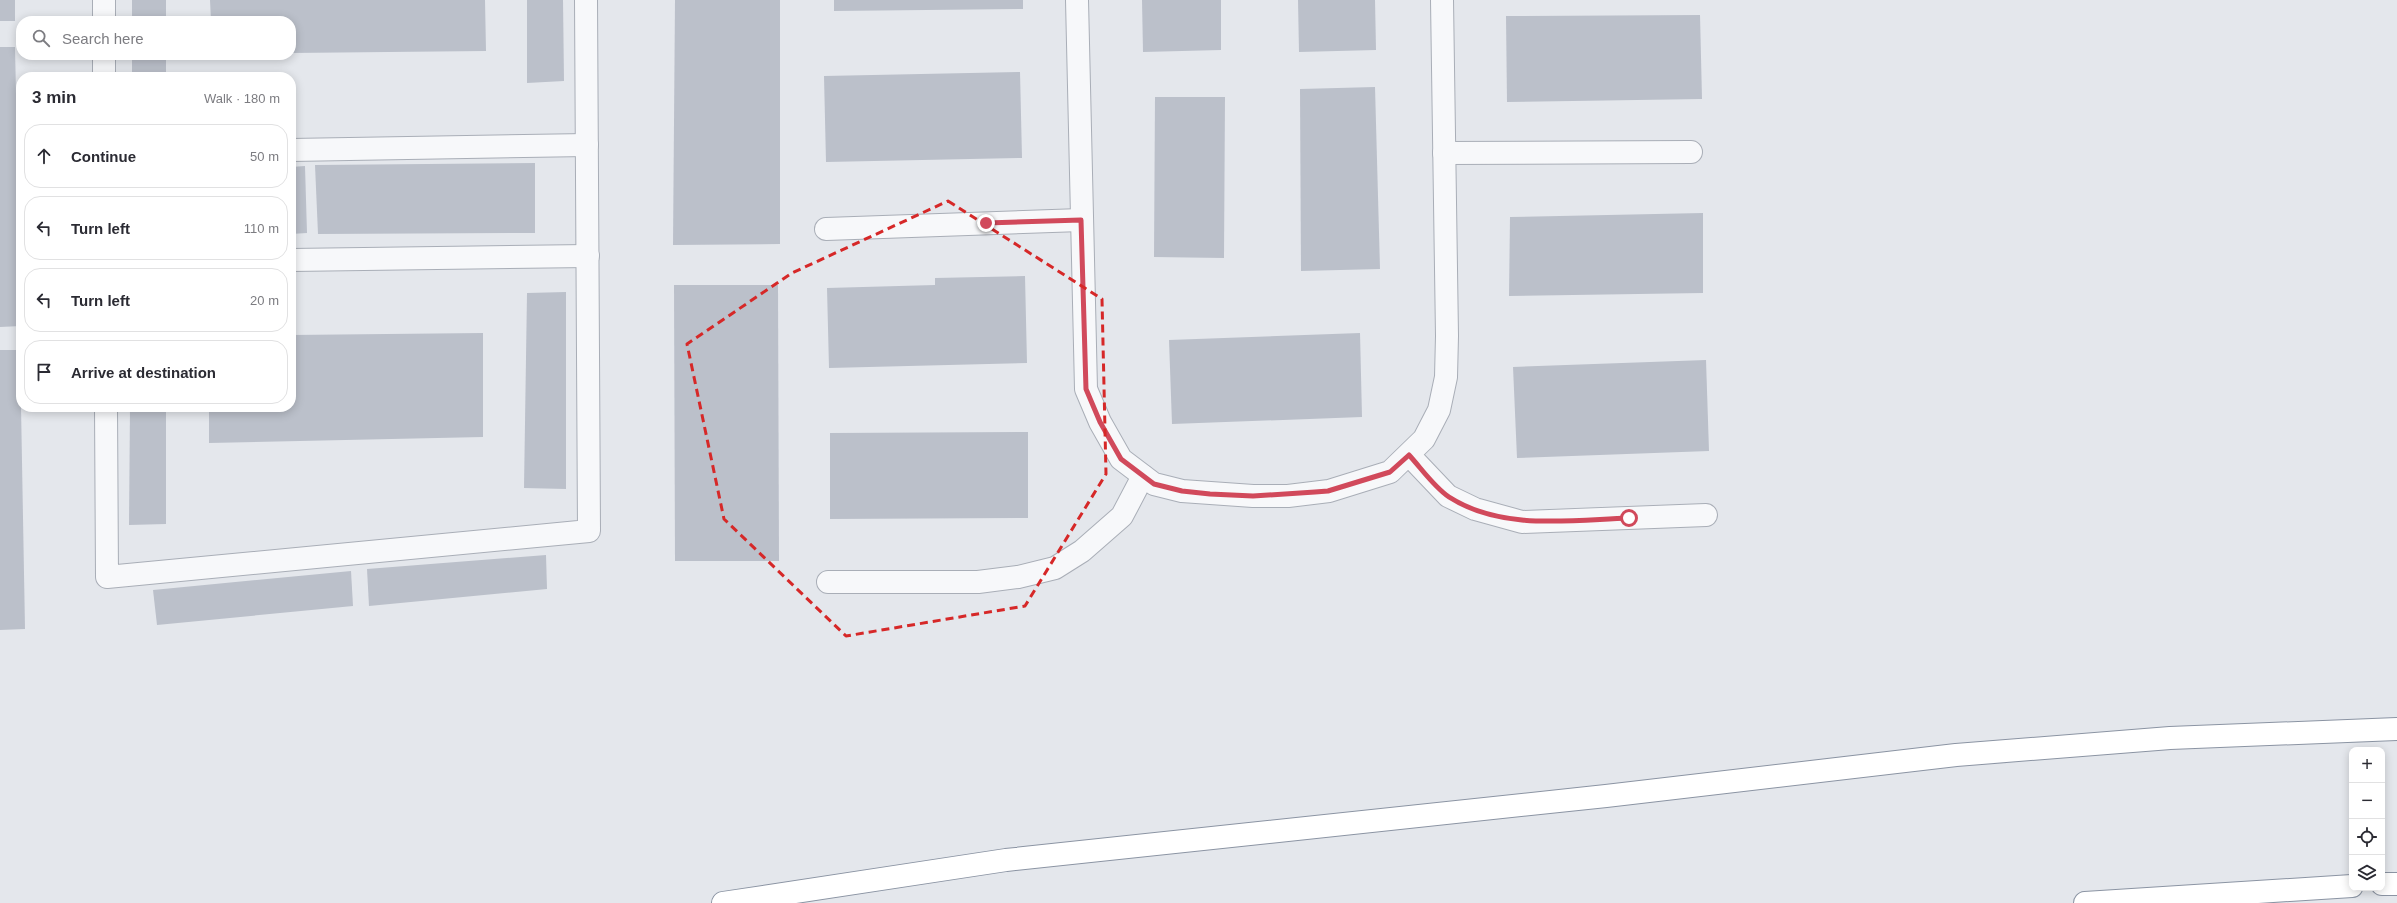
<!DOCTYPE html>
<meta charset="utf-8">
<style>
:root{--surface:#fff;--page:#f2f2f3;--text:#2b2b33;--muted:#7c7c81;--line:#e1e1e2}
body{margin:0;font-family:Arial,sans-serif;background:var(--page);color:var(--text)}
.controls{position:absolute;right:12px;bottom:12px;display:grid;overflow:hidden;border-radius:8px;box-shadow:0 2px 10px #0003}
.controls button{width:36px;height:36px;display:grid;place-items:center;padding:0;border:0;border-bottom:1px solid var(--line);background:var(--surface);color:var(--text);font:20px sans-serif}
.stop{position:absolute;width:12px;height:12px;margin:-9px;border:3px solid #d1495b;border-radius:50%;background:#fff}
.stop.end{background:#d1495b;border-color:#fff;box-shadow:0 1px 4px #0008}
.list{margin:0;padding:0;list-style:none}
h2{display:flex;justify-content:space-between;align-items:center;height:52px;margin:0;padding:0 16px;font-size:17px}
h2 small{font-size:13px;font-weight:400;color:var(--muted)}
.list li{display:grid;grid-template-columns:26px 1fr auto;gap:12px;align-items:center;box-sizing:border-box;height:64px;margin:0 8px 8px;padding:0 8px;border:1px solid var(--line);border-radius:16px}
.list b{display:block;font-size:15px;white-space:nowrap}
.list em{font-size:13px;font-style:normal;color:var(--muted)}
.icon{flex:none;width:22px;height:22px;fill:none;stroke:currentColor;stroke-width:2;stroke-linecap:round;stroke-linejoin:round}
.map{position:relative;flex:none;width:2397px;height:903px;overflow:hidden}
.search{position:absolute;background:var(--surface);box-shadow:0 2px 10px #0003;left:16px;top:16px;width:280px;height:44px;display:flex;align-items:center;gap:10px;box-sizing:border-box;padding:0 14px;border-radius:16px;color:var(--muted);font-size:15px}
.panel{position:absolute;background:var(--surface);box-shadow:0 2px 10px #0003;left:16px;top:72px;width:280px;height:340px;border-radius:16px}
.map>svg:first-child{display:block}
.building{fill:#bbc0ca}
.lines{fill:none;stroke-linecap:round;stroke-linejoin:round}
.minor-casing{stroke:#a9aeb7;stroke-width:24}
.highway-casing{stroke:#8b94a3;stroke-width:24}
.minor{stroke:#f7f8fa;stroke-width:22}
.highway{stroke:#fff;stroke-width:22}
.route{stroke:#d1495b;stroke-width:5}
.marked{fill:none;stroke:#d62828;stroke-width:3;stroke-dasharray:8 5;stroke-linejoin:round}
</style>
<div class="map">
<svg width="2397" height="903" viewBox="0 0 2397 903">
<rect width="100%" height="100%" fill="#e4e7ec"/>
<g class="building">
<rect x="0" y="0" width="15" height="21"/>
<rect x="132" y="0" width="34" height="21"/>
<polygon points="210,0 485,0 486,51 291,53 291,21 211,21"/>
<polygon points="527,0 563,0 564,81 527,83"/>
<polygon points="675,0 780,0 780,244 673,245"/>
<polygon points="834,0 1023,0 1023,9 834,11"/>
<polygon points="1142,0 1221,0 1221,50 1143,52"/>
<polygon points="1298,0 1375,0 1376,50 1299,52"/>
<polygon points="1700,15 1702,99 1507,102 1506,16"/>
<polygon points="0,47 15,47 21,326 0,327"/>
<rect x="132" y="55" width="34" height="22"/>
<polygon points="1020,72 1022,158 826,162 824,76"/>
<polygon points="1375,87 1380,269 1301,271 1300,89"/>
<polygon points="1155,97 1225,97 1224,258 1154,257"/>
<polygon points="535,163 535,233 318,234 315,165"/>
<polygon points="305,166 307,233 291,234 291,167"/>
<polygon points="1703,213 1703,293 1509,296 1510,217"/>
<polygon points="1025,276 1027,363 829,368 827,288 935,285 935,278"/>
<polygon points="674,285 778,285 779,561 675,561"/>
<polygon points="566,292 566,489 524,488 527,293"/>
<polygon points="483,333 483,437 209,443 209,407 291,407 291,335"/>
<polygon points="1360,333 1362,417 1172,424 1169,340"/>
<polygon points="0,350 20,350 25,629 0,630"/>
<polygon points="1706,360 1709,451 1517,458 1513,367"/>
<polygon points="130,407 166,407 166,524 129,525"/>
<polygon points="1028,432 1028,518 830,519 830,433"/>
<polygon points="546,555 547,589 369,606 367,569"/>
<polygon points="351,571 353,606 157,625 153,590"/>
</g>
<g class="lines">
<g class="minor-casing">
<g id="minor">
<polyline points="104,0 104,21"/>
<polyline points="1077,0 1086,389 1100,422 1121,459 1154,484 1182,491 1253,496 1288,496 1329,491 1390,472 1424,439 1439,410 1446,377 1447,336 1442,0"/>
<polyline points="104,55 104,77"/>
<polyline points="291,150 587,145"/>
<polyline points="1444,153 1691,152"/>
<polyline points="826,229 1081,220"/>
<polyline points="291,260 588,256"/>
<polyline points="106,407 107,577 589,531 586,0"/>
<polyline points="1409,455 1448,496 1475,509 1522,522 1706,515"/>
<polyline points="828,582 978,582 1018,577 1055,568 1082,551 1122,516 1143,476"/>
</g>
</g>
<g class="highway-casing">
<g id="highway">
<polyline points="2382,884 2397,884"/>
<polyline points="723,903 1006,860 1606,796 1956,755 2170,738 2397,729"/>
<polyline points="2085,903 2352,886"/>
</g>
</g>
<use href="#minor" class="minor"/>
<use href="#highway" class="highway"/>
</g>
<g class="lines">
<path class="route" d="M986 223 1081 220 1086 389 1100 422 1121 459 1154 484 1182 491 1210 494 1253 496 1315 492 1328 491 1390 472 1409 455C1421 468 1434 487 1449 497 1502 531 1570 520 1629 518"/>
</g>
<path class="marked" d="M948 201 1102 299 1106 474 1025 606 846 636 724 519 687 344 792 273Z"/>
</svg>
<div class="controls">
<button>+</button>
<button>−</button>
<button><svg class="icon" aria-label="locate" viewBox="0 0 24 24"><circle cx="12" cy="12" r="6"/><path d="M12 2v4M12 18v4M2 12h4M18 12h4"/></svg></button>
<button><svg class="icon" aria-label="layers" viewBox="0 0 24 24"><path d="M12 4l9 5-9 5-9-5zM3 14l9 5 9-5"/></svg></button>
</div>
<div class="stop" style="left:1629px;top:518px"></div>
<div class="stop end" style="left:986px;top:223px"></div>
<div class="search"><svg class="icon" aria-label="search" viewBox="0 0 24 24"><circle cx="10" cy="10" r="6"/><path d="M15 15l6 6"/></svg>Search here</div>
<section class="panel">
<h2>3 min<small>Walk · 180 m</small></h2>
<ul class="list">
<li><svg class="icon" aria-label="ahead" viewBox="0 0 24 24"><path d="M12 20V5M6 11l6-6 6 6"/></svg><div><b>Continue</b></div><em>50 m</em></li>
<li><svg class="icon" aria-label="left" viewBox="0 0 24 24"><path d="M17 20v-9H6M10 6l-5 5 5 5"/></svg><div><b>Turn left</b></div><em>110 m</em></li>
<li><svg class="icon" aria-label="left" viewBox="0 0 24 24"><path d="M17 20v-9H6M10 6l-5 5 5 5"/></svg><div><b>Turn left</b></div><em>20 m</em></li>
<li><svg class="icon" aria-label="arrive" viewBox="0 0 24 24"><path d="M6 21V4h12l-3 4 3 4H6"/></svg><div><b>Arrive at destination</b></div></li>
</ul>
</section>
</div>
